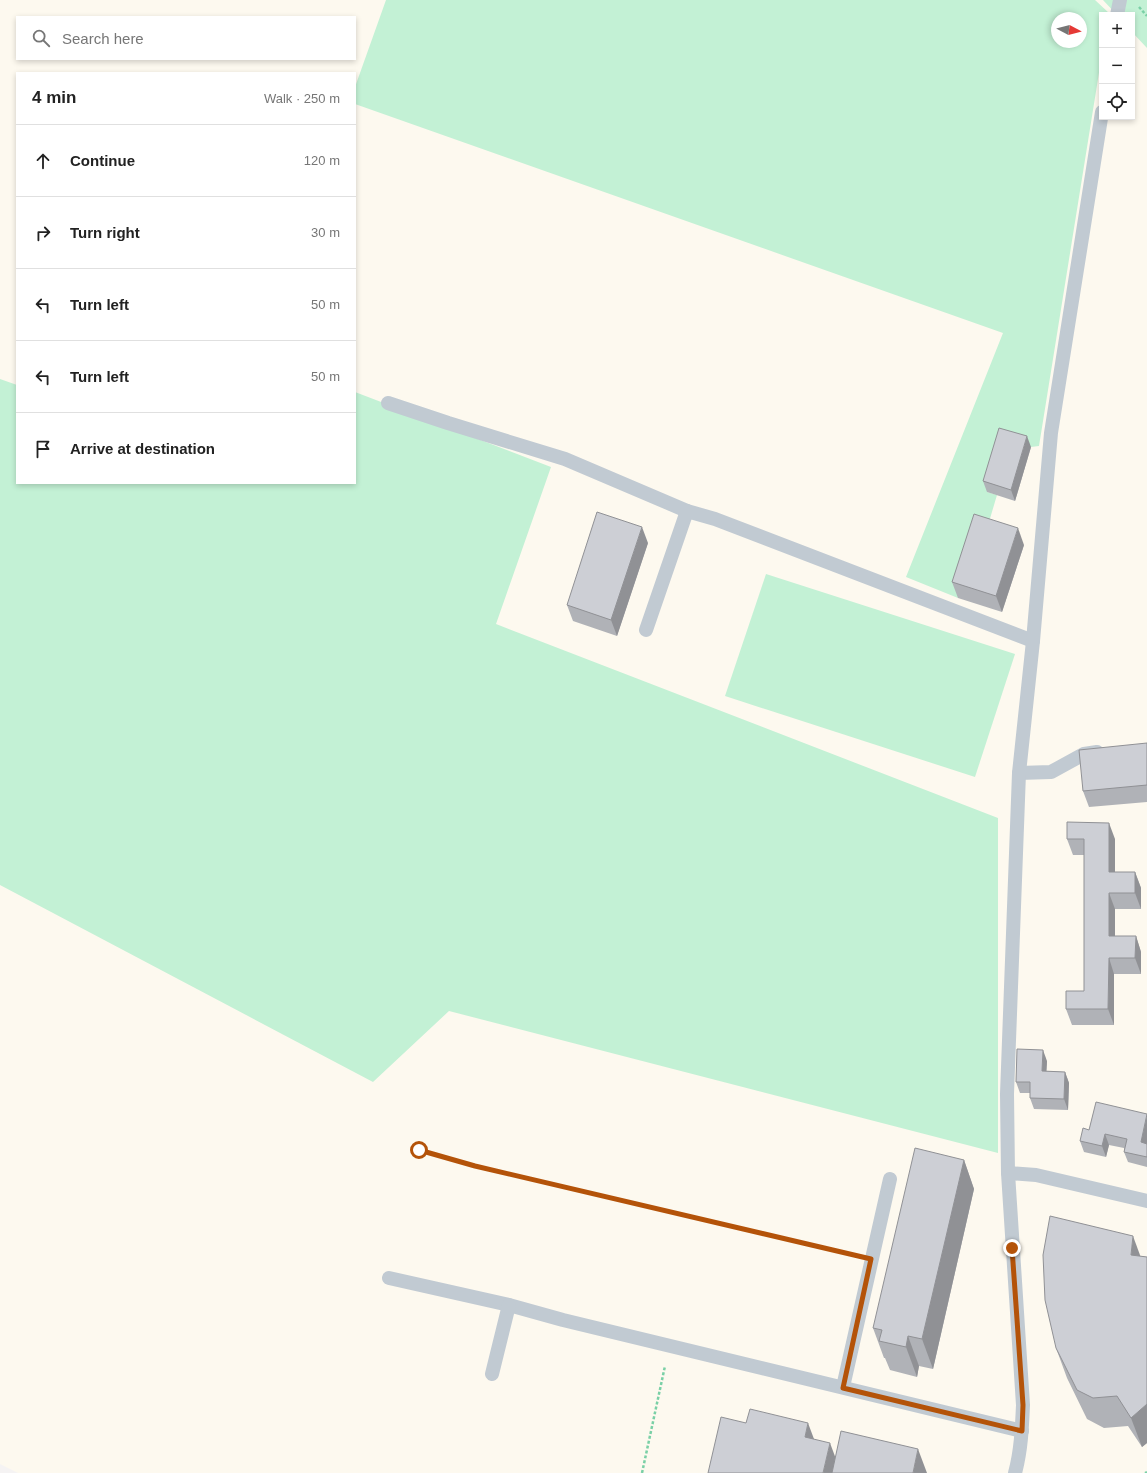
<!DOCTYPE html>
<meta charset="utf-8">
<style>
:root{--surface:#fff;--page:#f6f6f6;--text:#222;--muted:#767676;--line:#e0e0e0}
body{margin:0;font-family:Helvetica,sans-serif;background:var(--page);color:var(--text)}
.controls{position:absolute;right:12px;top:12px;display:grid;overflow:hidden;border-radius:0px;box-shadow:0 2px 6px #0003}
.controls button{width:36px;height:36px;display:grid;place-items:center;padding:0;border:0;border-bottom:1px solid var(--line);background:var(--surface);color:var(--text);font:20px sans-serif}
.compass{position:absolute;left:1051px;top:12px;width:36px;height:36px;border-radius:50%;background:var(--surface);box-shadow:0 2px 6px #0003;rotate:97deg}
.stop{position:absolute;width:12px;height:12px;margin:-9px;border:3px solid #b45309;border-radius:50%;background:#fff}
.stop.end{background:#b45309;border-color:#fff;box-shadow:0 1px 4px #0008}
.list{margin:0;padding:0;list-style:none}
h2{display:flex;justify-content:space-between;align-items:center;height:52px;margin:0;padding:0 16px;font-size:17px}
h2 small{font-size:13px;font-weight:400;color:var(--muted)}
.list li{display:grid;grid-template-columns:26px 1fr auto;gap:12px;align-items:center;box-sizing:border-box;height:72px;padding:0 16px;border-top:1px solid var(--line)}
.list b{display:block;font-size:15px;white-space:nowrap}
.list em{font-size:13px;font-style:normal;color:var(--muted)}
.icon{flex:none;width:22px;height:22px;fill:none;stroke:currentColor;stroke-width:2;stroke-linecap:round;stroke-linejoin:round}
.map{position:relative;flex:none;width:1147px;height:1473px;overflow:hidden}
.search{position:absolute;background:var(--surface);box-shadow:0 2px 6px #0003;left:16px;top:16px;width:340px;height:44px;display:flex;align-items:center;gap:10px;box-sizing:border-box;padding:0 14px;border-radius:0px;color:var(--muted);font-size:15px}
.panel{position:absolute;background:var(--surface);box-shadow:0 2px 6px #0003;left:16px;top:72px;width:340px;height:412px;border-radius:0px}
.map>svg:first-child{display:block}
.commercial{fill:#fdf9ef;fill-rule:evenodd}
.green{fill:#c3f1d5;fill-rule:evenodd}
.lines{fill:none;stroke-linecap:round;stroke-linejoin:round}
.path{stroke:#7ad0a6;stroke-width:2.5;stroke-dasharray:3 2;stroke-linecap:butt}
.lane{stroke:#c1cad2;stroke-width:14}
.wall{fill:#b0b2b7}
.shaded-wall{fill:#909195}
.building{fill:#cdcfd5;stroke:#909195}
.route{stroke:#b45309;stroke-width:5}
</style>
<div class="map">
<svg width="1147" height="1473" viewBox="0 0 1147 1473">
<rect width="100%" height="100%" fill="#f5f3f3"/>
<path class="commercial" d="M0 0H1147V1473H18L0 1464ZM1102 15H1132V117H1102ZM17 17H355V59H17ZM1057 18H1081V42H1057ZM17 73H355V483H17Z"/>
<g class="green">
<path d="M386 0H1095L1109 13 1108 15H1102V54L1039 446 1031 447 1003 439 987 492 997 495 986 532 980 531 958 598 906 577 1003 333 355 104V87ZM1057 18H1081V42H1057Z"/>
<polygon points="1103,0 1147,0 1147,48 1132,32 1132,15 1117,15"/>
<polygon points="0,379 17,385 17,483 355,483 355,392 551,467 496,624 998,818 998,1153 449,1011 373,1082 0,885"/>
<polygon points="766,574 1015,654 975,777 725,696"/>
</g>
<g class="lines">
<g class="path">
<polyline points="1139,7 1147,16"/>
<polyline points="419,1150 475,1166 853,1255"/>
<polyline points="642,1473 665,1366"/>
<polyline points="1145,1473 1147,1472"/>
</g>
<g class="lane">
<polyline points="1117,15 1120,0"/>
<polyline points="388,403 448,423 565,459 687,511"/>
<polyline points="646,630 687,511 715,519 1033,641"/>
<polyline points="1019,773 1051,772 1084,754 1097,752"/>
<polyline points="1008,1173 1036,1175 1147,1201"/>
<polyline points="389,1278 509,1305 563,1320 1022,1431"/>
<polyline points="492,1374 509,1305"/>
<polyline points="843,1387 890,1179"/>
<path d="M1015 1473C1021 1451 1022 1428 1023 1405L1008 1173 1007 1094 1019 773 1033 641 1051 433 1102 112"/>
</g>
</g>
<g class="wall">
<polygon points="1031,447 1015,501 987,492 983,481"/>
<polygon points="648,543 617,636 573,621 567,605"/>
<polygon points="1024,545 1002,612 958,598 952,582"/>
<polygon points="1147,743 1147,802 1089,807 1083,791"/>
<polygon points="1067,839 1115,839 1115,872 1135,872 1141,888 1141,909 1115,909 1115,936 1136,936 1141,952 1141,974 1114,974 1114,1025 1072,1025 1066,1009 1084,991 1084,855 1073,855"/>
<polygon points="1047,1061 1046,1071 1065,1072 1069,1083 1068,1110 1034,1109 1030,1098 1030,1093 1020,1093 1016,1082"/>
<polygon points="1147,1114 1147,1167 1128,1162 1124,1152 1124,1148 1109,1145 1106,1157 1084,1152 1080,1141 1089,1130"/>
<polygon points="964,1160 974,1189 933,1369 919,1366 917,1377 890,1370 885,1358 884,1358 873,1328"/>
<polygon points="1141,1256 1147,1257 1147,1443 1142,1447 1128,1426 1104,1428 1087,1419 1067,1378 1056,1348"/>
</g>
<g class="shaded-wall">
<polygon points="1027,436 1031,447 1015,501 1011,490"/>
<polygon points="642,527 648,543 617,636 611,620"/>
<polygon points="1018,528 1024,545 1002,612 996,596"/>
<polygon points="1109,823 1115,839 1115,888 1109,872"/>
<polygon points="1135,872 1141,888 1141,909 1135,893"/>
<polygon points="1109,893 1115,909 1115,952 1109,936"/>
<polygon points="1136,936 1141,952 1141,974 1135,958"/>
<polygon points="1109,958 1114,974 1114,1025 1108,1009"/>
<polygon points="1043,1050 1047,1061 1046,1082 1042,1071"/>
<polygon points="1065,1072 1069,1083 1068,1110 1064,1099"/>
<polygon points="1147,1116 1147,1143 1145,1153 1141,1142"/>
<polygon points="1105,1134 1109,1145 1106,1157 1102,1146"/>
<polygon points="964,1160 974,1189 933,1369 922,1339"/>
<polygon points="1133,1236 1144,1266 1131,1255"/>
<polygon points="908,1336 919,1366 917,1377 906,1347"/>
<polygon points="1147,1404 1147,1443 1142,1447 1131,1418"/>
<polygon points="808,1423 814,1439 810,1453 805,1437"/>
<polygon points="830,1443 836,1459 832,1473 823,1473"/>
<polygon points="918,1449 927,1473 913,1473"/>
</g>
<g class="building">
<polygon points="999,428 1027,436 1011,490 983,481"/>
<polygon points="597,512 642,527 611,620 567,605"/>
<polygon points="974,514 1018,528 996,596 952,582"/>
<polygon points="1147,743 1147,785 1083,791 1079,750"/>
<polygon points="1067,822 1109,823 1109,872 1135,872 1135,893 1109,893 1109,936 1136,936 1135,958 1109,958 1108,1009 1066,1009 1066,991 1084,991 1084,839 1067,839"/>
<polygon points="1017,1049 1043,1050 1042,1071 1065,1072 1064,1099 1030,1098 1030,1082 1016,1082"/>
<polygon points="1096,1102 1147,1114 1141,1142 1147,1144 1147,1157 1124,1152 1127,1139 1105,1134 1102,1146 1080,1141 1083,1128 1089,1130"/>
<polygon points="915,1148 964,1160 922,1339 908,1336 906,1347 879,1341 882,1330 873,1328"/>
<polygon points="1050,1216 1133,1236 1131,1255 1147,1257 1147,1404 1131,1418 1117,1396 1093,1398 1077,1390 1056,1348 1045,1300 1043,1255"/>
<polygon points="750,1409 808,1423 805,1437 830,1443 823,1473 708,1473 721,1417 746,1423"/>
<polygon points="841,1431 918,1449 913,1473 832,1473"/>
</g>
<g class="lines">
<polyline class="route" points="419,1150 475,1166 871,1259 843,1388 1022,1431 1023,1405 1012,1248"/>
</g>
</svg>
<div class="controls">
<button>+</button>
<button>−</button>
<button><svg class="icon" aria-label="locate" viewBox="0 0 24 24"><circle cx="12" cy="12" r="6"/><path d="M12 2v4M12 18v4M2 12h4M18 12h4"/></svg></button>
</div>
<svg class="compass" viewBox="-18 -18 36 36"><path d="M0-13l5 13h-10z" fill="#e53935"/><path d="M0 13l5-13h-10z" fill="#767676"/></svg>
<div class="stop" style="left:419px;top:1150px"></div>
<div class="stop end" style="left:1012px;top:1248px"></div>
<div class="search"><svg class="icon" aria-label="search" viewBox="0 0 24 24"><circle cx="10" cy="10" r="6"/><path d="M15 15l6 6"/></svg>Search here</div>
<section class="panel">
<h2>4 min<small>Walk · 250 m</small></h2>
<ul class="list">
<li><svg class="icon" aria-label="ahead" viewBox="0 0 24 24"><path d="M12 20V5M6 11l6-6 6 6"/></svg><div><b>Continue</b></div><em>120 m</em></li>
<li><svg class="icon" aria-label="right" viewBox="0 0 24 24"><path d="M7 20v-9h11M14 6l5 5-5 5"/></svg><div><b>Turn right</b></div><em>30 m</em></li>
<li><svg class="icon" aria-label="left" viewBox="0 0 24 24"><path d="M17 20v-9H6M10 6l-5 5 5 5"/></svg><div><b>Turn left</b></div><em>50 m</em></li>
<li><svg class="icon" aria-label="left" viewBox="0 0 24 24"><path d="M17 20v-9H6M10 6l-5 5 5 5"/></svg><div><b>Turn left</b></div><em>50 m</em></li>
<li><svg class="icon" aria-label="arrive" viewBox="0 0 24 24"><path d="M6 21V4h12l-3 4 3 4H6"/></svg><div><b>Arrive at destination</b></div></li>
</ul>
</section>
</div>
